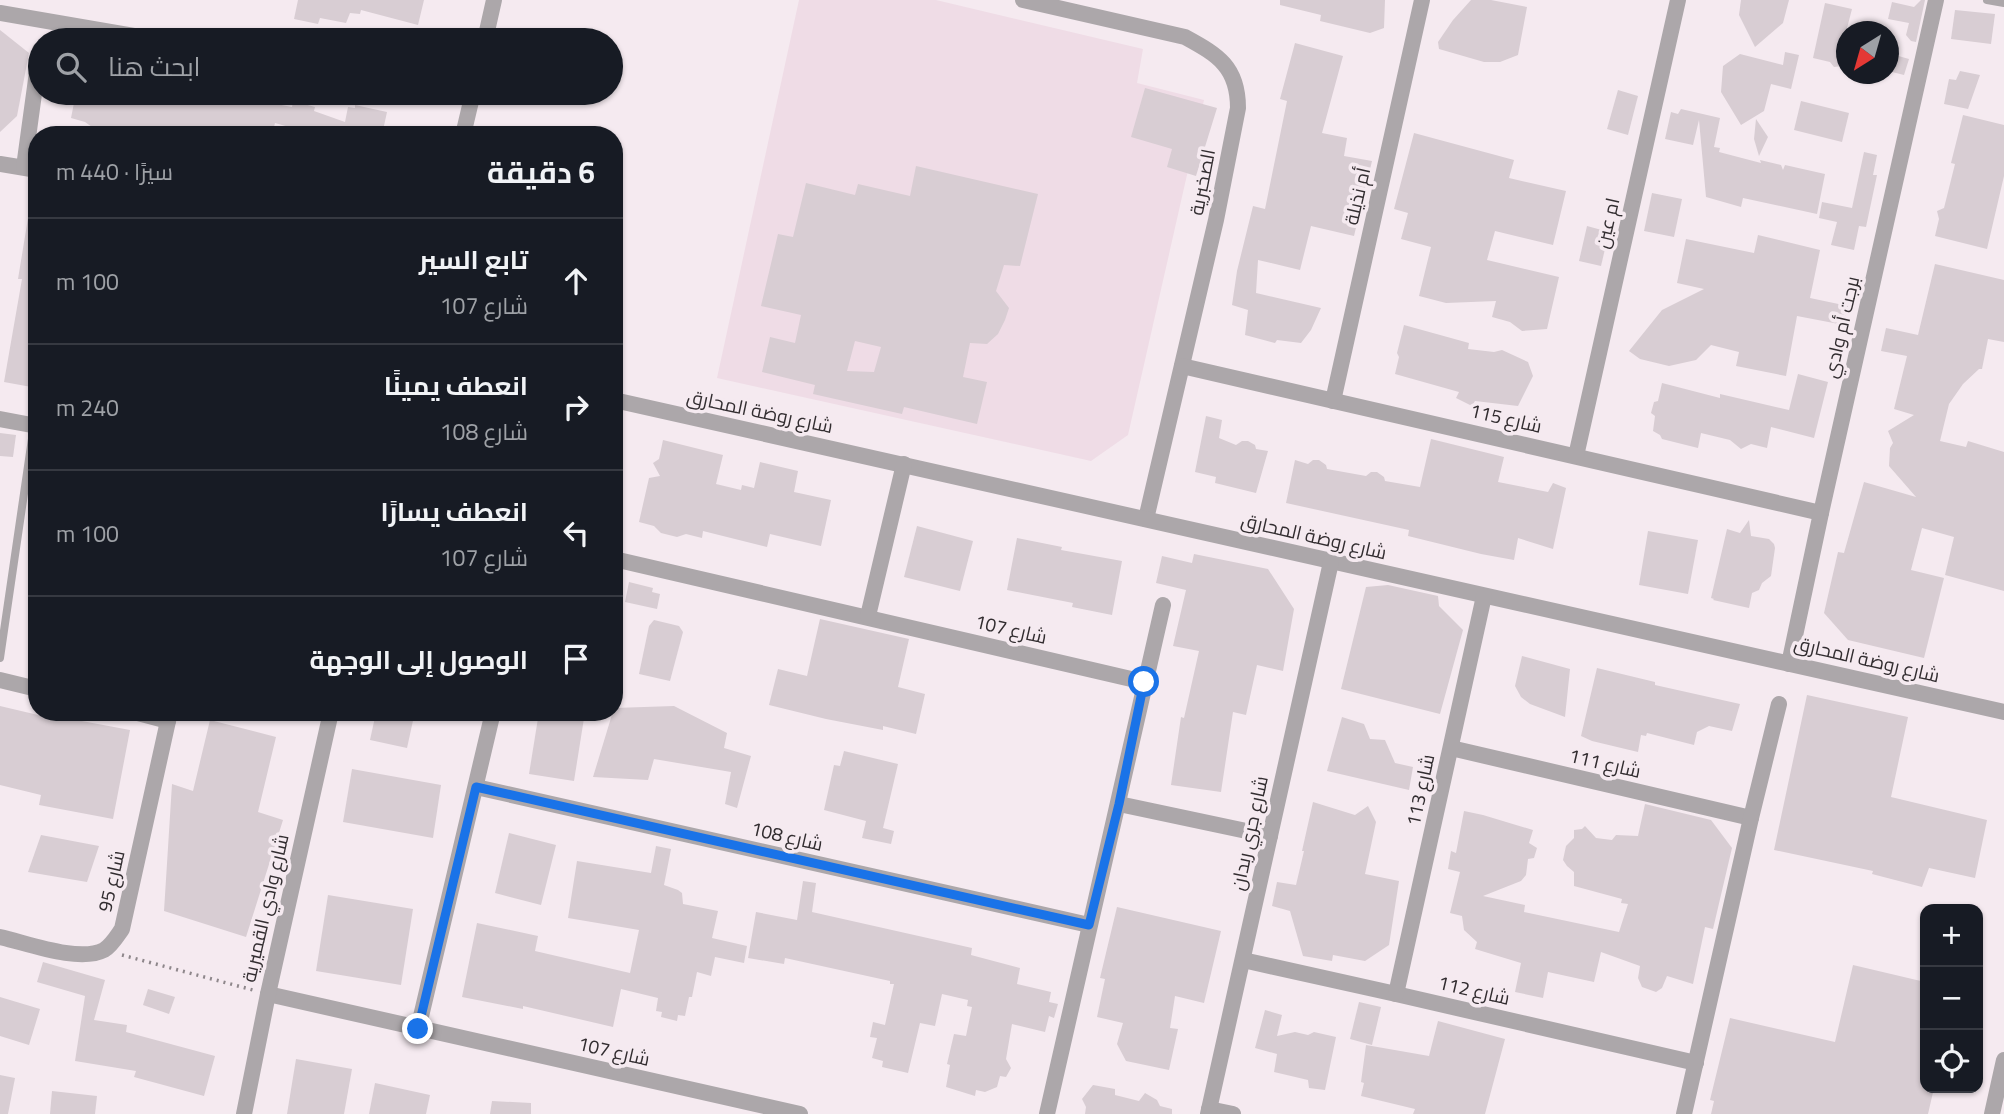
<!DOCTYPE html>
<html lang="ar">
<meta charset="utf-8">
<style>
:root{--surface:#171b24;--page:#242831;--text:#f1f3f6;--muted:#9ea1a6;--line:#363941}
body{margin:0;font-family:Georgia,Cairo,serif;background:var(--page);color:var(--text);direction:rtl}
.controls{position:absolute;right:21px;bottom:21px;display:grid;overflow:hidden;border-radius:14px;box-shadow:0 2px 5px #0004}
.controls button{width:63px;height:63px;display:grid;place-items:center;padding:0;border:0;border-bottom:2px solid var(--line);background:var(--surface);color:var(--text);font:35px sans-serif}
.compass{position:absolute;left:1836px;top:21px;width:63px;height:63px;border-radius:50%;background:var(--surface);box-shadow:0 2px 5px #0004;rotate:217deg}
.stop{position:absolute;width:21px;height:21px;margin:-16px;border:5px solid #1a73e8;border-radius:50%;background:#fff}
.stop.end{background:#1a73e8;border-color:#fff;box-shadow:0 2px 7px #0008}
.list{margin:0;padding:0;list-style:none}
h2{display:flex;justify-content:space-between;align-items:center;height:91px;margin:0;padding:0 28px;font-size:30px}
h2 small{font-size:23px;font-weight:400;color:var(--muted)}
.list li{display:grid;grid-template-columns:46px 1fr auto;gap:21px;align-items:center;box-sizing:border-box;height:126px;padding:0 28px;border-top:2px solid var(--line)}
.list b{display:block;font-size:26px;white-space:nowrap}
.list p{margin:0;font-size:23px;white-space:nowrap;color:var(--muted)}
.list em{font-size:23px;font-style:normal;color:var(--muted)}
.icon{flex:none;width:38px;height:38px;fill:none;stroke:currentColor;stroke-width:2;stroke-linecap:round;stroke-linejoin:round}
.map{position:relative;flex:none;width:2004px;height:1114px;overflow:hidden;direction:ltr}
.search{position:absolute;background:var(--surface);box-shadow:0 2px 5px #0004;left:28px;top:28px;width:595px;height:77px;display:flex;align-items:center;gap:18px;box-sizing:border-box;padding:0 24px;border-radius:38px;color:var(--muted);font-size:26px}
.panel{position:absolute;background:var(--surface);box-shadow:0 2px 5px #0004;left:28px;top:126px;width:595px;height:595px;border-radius:28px;direction:rtl}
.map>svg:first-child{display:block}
.built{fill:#efdce6}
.building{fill:#d8cdd3;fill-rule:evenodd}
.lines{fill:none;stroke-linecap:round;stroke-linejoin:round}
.path{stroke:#8e878b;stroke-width:3.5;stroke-dasharray:2 5;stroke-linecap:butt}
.service{stroke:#aca7aa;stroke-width:8}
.minor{stroke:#aca7aa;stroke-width:16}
.route{stroke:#1a73e8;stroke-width:9}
.labels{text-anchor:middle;stroke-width:7;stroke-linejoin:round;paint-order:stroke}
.street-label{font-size:19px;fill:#322d30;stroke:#f5eaf0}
</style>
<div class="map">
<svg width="2004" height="1114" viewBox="0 0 2004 1114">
<rect width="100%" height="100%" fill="#f5eaf0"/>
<polygon class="built" points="799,0 936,0 1143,49 1137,83 1204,100 1128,435 1091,461 717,378"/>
<g class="building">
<polygon points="298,0 424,0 418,25 361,10 360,14 350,13 346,23 320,18 318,24 294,19"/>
<polygon points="1280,0 1385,0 1384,28 1370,33 1320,21 1321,15 1280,5"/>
<polygon points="1471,0 1491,0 1527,7 1518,55 1500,62 1484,62 1439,49 1438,42 1453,20"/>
<polygon points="1741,0 1789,0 1783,23 1755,47 1739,15"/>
<polygon points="1921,0 1925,0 1916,42 1911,41 1906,35 1909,23 1888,19 1892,2 1914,7"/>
<polygon points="1825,3 1852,9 1846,32 1846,60 1842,66 1834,67 1830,62 1813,58"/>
<polygon points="1955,10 1995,14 1991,44 1951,39"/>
<polygon points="0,30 29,53 17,116 0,132"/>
<polygon points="1295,43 1343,56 1322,133 1347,138 1344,156 1372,161 1354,236 1311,226 1300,270 1258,260 1256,293 1321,308 1311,330 1301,343 1277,340 1275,343 1245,335 1248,310 1232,305 1237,271 1253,206 1265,209 1287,101 1280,99"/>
<polygon points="1785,52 1799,55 1791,89 1771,84 1764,111 1741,125 1721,92 1723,66 1740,54 1783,65"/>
<polygon points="1888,53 1909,59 1904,75 1888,71"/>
<polygon points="1960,71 1980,75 1968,109 1944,104 1949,79 1956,80"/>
<polygon points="1145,88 1217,108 1196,176 1167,167 1172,149 1131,137"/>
<polygon points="1618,90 1638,96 1628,135 1607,129"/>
<polygon points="76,93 219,93 292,107 293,101 315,107 314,111 345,122 348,107 355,108 355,105 387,112 382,135 317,135 275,123 272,135 160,135 122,129 122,131 103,126 100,129 92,127 85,122 71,118"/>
<polygon points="1801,101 1849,113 1842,142 1794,130"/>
<polygon points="1681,109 1720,118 1714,147 1720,148 1719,152 1761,163 1760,160 1781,165 1783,170 1785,165 1825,174 1817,214 1743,198 1741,207 1706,197 1699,120 1693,145 1665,139 1671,112 1678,114"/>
<polygon points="1963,115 2004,125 2004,176 1987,249 1935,236 1939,219 1937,211 1944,208 1955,164 1951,163"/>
<polygon points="1756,119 1768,137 1759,156 1754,139"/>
<polygon points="1414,133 1514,160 1509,178 1566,191 1553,245 1495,231 1487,260 1559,277 1547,329 1522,331 1510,322 1492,317 1496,301 1446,303 1419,296 1431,247 1401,239 1408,213 1394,209"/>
<polygon points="1864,152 1877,155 1873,175 1877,175 1866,227 1859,226 1854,250 1831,245 1837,222 1819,218 1822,202 1852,208"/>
<path d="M916 166 1038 194 1020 266 1004 265 996 291 1009 308 1005 320 998 334 987 344 970 343 963 377 987 382 977 424 904 407 902 414 813 394 815 385 762 372 770 337 795 343 801 315 761 306 778 234 793 237 806 183 855 195 858 184 910 196ZM855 341 881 347 874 372 847 371Z"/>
<polygon points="1652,193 1682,199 1674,237 1644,231"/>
<polygon points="29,212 37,212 37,388 4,382 22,279 18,279"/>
<polygon points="1587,226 1609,232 1601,266 1579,261"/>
<polygon points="1758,235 1820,250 1810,298 1848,306 1844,325 1797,316 1786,376 1736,366 1739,352 1711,345 1696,360 1669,366 1640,359 1629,351 1662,310 1704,289 1677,283 1686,239 1754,253"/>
<polygon points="1935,264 2004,280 2004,342 1988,339 1982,369 1979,369 1963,384 1949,404 1940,441 1966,447 1968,441 2004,452 2004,591 1945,575 1954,537 1922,528 1911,570 1944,578 1924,658 1848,640 1824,613 1838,552 1844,553 1864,482 1916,497 1889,466 1890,448 1893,443 1888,431 1914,415 1894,409 1907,356 1881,351 1886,328 1918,335"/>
<polygon points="1404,325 1469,343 1468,349 1494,352 1502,350 1528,362 1533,376 1518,406 1475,401 1472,406 1456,398 1459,392 1395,374 1399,357 1397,353"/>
<polygon points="1798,374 1828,382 1814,438 1771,427 1767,448 1751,444 1741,449 1730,440 1701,433 1698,448 1662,439 1660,435 1653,431 1655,416 1651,413 1654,402 1658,401 1662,383 1720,398 1720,394 1789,410"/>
<polygon points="1206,416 1222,420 1219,438 1236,445 1242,441 1248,441 1255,445 1256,449 1268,451 1256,493 1215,483 1216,477 1195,472"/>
<polygon points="0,433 16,435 13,457 0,456"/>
<polygon points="1431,439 1504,457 1498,482 1548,492 1553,483 1566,488 1553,549 1518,538 1514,560 1481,554 1408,536 1409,530 1286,503 1295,460 1308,464 1313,460 1319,460 1326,465 1327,469 1366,476 1371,472 1377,472 1384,477 1385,481 1420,487"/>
<polygon points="663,440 723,455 716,484 741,490 742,485 754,488 760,462 798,471 794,492 831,500 821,546 770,534 767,547 703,531 702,538 686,534 677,537 661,533 654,526 639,522 649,478 660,476 653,463 659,459"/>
<polygon points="1749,520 1751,536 1769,539 1774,544 1775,548 1771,576 1762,583 1759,590 1752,593 1749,608 1713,600 1714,599 1711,598 1727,529 1740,533"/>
<polygon points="917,526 973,541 960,591 904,577"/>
<polygon points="1648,531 1698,540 1688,594 1639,585"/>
<polygon points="1017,538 1062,547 1061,550 1122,561 1112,615 1072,607 1073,603 1007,590"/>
<polygon points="1194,554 1268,569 1294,609 1283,671 1257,665 1246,715 1233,712 1221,792 1171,785 1181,717 1184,718 1199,651 1173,646 1186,590 1156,583 1162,556 1192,563"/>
<polygon points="629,582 653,588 652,592 660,594 657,609 625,602"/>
<polygon points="1388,585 1438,596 1439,606 1463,630 1440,714 1341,689 1366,587"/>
<polygon points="820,619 909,639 898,687 925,694 916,734 883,726 883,730 826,719 769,705 778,669 807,676"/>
<polygon points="654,620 679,626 683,632 670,681 639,674 649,626"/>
<polygon points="1522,656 1570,669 1565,717 1530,704 1521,697 1515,686"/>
<polygon points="1597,668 1655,682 1655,685 1740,704 1732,731 1709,726 1697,732 1694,745 1647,733 1646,736 1641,735 1638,752 1592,741 1581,736"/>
<polygon points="1807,695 1908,717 1891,797 1987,820 1975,878 1929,868 1922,887 1872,874 1873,871 1774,850"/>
<polygon points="0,706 55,719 55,716 130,730 113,819 39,805 41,795 0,785"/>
<polygon points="674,706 727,733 724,748 751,756 737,808 725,804 731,772 654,759 648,780 593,777 614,708"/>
<polygon points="539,712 585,712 574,781 529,774"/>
<polygon points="414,716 407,748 370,740 375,717"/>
<polygon points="1342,717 1364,724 1370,739 1385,740 1395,763 1413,767 1409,790 1327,771"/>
<polygon points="210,720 276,737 258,812 283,820 246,937 164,911 172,784 193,791"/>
<polygon points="844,751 898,764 883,828 894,831 891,844 862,838 866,821 824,810 834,765 840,766"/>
<polygon points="352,769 441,785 433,838 343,822"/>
<polygon points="1313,802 1355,815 1368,806 1376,822 1365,874 1399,881 1389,945 1365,961 1333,955 1332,961 1303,956 1290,911 1272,906 1277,882 1296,885 1304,851 1302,851"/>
<polygon points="1645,804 1711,820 1732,848 1713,929 1705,927 1693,984 1667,976 1662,988 1656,992 1642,987 1638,978 1640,966 1601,952 1594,982 1548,972 1543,998 1515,992 1521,963 1475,949 1477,942 1464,930 1462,916 1450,913 1460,872 1448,869 1451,851 1456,853 1464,811 1483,815 1533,830 1529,843 1537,848 1534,858 1528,859 1526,875 1521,881 1483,896 1525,905 1524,912 1619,932 1628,904 1621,903 1622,899 1574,886 1574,872 1567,866 1563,860 1566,846 1574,838 1574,830 1582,829 1585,826 1596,838 1612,840 1616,835 1638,836"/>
<polygon points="509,833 556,845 541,905 495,893"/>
<polygon points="41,835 99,846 87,882 28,872"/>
<polygon points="656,846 671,849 664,885 678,890 682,893 683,904 718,911 712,938 747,946 744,963 715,957 711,976 697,972 692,997 689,997 685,1016 678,1015 677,1021 661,1017 662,1012 656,1011 658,998 621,989 613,1027 523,1006 523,1009 462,997 477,923 538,936 535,951 630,973 639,930 568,918 577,861 651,873"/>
<polygon points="803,881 816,883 812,912 972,948 971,955 1020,968 1017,984 1051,992 1049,1002 1058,1004 1054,1018 1049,1016 1045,1032 1012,1024 1006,1059 1011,1068 1006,1077 1000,1076 997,1087 985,1092 976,1090 975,1096 946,1087 950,1065 947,1064 954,1034 966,1036 972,1007 967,1006 968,1000 942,994 935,1026 920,1023 908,1073 882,1067 883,1061 872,1058 877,1038 870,1037 873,1022 885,1025 894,984 890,984 890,981 785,958 784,964 748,958 756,912 797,920"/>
<polygon points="328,895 413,909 401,985 316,971"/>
<polygon points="1117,907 1221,931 1204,1003 1175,996 1170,1028 1178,1029 1169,1070 1126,1061 1117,1044 1123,1023 1097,1017 1105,979 1100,978"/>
<polygon points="43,962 105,980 94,1020 127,1025 126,1032 215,1056 204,1096 134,1077 136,1071 75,1061 85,996 37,982"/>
<polygon points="1853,965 1925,982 1925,1088 1934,1088 1928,1114 1711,1114 1714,1101 1710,1100 1730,1018 1835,1042"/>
<polygon points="148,989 175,997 169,1014 143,1005"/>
<polygon points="0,997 40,1009 29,1045 0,1036"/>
<polygon points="1359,1002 1381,1007 1372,1045 1350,1039"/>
<polygon points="1265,1010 1282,1015 1277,1036 1295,1032 1308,1035 1314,1032 1336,1037 1325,1090 1309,1088 1308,1080 1274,1072 1277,1054 1255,1048"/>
<polygon points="1438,1021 1505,1039 1485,1114 1413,1114 1415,1109 1361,1096 1364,1083 1361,1082 1366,1045 1429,1056"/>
<polygon points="296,1059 352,1069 344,1114 287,1114"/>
<polygon points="0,1075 15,1078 8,1114 0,1114"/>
<polygon points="375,1083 430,1095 426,1114 369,1114"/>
<polygon points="1093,1085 1115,1089 1115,1095 1139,1101 1145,1093 1157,1100 1160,1106 1172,1109 1172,1114 1085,1114 1086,1107 1082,1099"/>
<polygon points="52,1091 97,1096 95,1114 50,1114"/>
<polygon points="492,1101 531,1103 531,1114 490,1114"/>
</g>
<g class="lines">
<polyline class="path" points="122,955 253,990"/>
<g class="service">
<polyline points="1987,0 2004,3"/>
<polyline points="0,658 34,425"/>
</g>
<g class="minor">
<path d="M1023 0 1185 37C1218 55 1238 67 1238 108L1216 220 1146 519"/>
<polyline points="0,13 157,40"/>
<polyline points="485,40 494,0"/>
<polyline points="463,135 473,93"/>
<polyline points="0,164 37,170"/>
<polyline points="24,167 40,50"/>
<polyline points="1182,366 1821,513"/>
<polyline points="614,400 2004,712"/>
<polyline points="1333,401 1422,0"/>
<polyline points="0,419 37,426"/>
<polyline points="1576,456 1678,0"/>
<polyline points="614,559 1144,682"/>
<polyline points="868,616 904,464"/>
<polyline points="1789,664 1821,513 1936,0"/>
<polyline points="0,680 37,689"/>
<polyline points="134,712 168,721"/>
<polyline points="1451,748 1751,818"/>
<polyline points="476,787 1089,925"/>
<polyline points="1119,804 1270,836"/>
<path d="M0 937C27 943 79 963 104 950 112 945 117 936 122 929L170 712"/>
<polyline points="1243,960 1396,994 1696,1063"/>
<polyline points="268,994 800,1114"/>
<polyline points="1396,994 1484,596"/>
<polyline points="418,1029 493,712"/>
<polyline points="1209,1109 1233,1114"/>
<polyline points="244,1114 268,994 331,712"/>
<polyline points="1047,1114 1163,605"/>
<polyline points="1208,1114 1331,562"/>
<polyline points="1684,1114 1751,818 1779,704"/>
<polyline points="1992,1114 2004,1060"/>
</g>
</g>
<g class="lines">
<polyline class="route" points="418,1029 476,787 1089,925 1119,804 1144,682"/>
</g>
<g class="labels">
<g class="street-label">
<text transform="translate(1202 182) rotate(-79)" y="7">الصخبرية</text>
<text transform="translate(1357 196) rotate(-77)" y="7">أم نذيلة</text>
<text transform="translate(1607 223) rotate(-77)" y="7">ام عين</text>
<text transform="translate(1841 327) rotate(-77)" y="7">برجت أم وادي</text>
<text transform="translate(760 411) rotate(12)" y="7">شارع روضة المحارق</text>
<text transform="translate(1506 418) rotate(13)" y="7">شارع 115</text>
<text transform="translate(1314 536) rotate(13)" y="7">شارع روضة المحارق</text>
<text transform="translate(1011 629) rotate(13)" y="7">شارع 107</text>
<text transform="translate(1867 659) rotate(13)" y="7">شارع روضة المحارق</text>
<text transform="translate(1605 763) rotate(13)" y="7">شارع 111</text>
<text transform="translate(1420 790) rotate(-78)" y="7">شارع 113</text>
<text transform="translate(1249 833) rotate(-78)" y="7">شارع جري ربدان</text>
<text transform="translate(787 836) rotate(13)" y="7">شارع 108</text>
<text transform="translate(111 881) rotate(-77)" y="7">شارع 95</text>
<text transform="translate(265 908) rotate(-77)" y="7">شارع وادي القميرية</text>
<text transform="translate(1474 990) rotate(13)" y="7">شارع 112</text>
<text transform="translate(614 1051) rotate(13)" y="7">شارع 107</text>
</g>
</g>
</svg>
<div class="controls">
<button>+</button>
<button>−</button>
<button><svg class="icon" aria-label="locate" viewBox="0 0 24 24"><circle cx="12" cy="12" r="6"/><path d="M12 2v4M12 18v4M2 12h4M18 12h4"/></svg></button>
</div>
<svg class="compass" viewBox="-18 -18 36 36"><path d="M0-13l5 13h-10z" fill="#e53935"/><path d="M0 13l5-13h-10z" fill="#9ea1a6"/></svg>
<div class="stop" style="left:1144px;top:682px"></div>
<div class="stop end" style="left:418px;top:1029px"></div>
<div class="search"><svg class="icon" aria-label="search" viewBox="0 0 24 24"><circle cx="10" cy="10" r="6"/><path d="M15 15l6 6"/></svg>ابحث هنا</div>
<section class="panel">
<h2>6 دقيقة<small>سيرًا · 440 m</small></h2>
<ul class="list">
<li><svg class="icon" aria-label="ahead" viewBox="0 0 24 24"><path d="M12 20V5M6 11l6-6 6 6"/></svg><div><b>تابع السير</b><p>شارع 107</p></div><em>100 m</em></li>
<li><svg class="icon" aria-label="right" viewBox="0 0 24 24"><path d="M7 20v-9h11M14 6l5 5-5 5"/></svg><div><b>انعطف يمينًا</b><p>شارع 108</p></div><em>240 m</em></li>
<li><svg class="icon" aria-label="left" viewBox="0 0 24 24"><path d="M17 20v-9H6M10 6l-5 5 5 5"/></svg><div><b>انعطف يسارًا</b><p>شارع 107</p></div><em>100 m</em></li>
<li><svg class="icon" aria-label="arrive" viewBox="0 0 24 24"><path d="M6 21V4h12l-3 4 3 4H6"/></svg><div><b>الوصول إلى الوجهة</b></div></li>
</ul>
</section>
</div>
